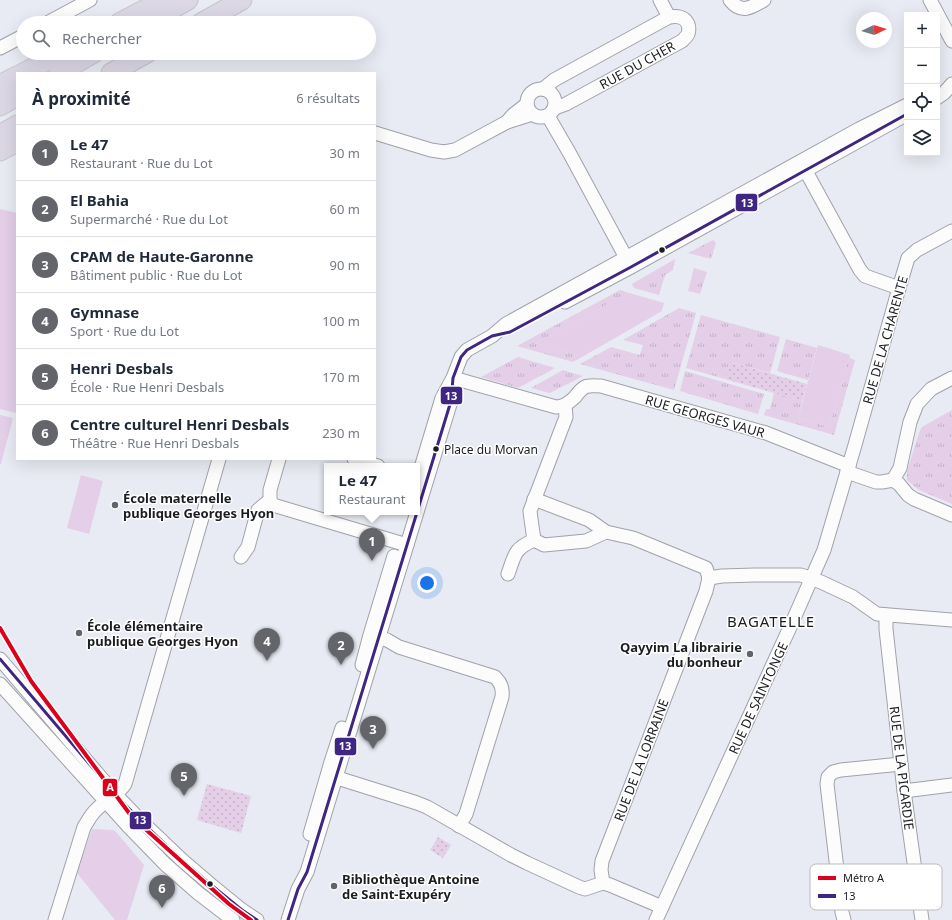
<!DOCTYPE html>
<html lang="fr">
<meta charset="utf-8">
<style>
:root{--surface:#fff;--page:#f2f2f3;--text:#1f2937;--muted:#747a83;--line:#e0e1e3;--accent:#63656b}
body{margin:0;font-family:"Noto Sans",sans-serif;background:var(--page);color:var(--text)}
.controls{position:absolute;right:12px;top:12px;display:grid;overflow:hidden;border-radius:0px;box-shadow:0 4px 16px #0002}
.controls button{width:36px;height:36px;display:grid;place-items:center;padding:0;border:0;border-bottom:1px solid var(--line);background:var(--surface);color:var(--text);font:20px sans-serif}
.compass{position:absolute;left:856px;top:12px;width:36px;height:36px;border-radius:50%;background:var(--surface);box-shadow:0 4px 16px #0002;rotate:86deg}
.you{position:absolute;left:427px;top:583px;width:14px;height:14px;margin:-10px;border:3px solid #fff;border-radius:50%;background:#1a73e8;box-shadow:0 0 0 6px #1a73e833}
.badge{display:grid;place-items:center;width:26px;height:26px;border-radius:50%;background:var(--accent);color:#fff;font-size:13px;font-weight:700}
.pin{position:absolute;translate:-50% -33px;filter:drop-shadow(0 1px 2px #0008)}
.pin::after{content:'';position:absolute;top:21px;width:14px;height:12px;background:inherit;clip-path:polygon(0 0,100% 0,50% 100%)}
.popup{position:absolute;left:324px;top:463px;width:96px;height:52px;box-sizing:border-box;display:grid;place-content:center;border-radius:0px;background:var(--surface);filter:drop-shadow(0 1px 3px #0005);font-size:13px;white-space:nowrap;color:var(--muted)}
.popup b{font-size:15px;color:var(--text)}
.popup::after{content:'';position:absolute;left:50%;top:100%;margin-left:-8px;border:8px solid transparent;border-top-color:var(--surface)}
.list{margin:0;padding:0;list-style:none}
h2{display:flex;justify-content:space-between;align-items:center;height:52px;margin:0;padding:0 16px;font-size:17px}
h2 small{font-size:13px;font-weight:400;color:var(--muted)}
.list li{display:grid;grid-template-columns:26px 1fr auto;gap:12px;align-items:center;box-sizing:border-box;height:56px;padding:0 16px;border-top:1px solid var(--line)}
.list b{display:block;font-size:15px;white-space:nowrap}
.list p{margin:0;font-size:13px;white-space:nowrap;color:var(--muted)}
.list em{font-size:13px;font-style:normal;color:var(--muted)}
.icon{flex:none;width:22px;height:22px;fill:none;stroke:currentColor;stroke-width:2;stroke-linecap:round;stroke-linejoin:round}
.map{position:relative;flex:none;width:952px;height:920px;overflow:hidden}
.search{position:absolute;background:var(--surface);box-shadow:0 4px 16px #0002;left:16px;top:16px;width:360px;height:44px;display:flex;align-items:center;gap:10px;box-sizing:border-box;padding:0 14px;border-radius:22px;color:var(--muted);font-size:15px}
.panel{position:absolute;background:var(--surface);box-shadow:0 4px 16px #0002;left:16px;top:72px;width:360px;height:388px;border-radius:0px}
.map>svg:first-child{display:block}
.grass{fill:url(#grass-tufts)}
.park{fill:url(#park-dots)}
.garden{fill:#e4cee8}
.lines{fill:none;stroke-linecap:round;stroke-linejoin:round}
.minor-casing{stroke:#a0a2a8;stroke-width:15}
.highway-casing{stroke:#c5c6ca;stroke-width:21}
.minor{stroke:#fcfcfd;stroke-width:13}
.highway{stroke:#dbd7e5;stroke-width:19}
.bus-1-casing{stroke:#fff;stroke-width:6}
.bus-1{stroke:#3f2682;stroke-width:3}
.metro-1-casing{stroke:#fff;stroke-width:7}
.metro-1{stroke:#db001b;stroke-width:4}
.bus-dot{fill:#1b1d22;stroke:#fff;stroke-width:1.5}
.poi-dot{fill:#63656b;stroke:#fff;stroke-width:1.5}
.labels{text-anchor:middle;stroke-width:3;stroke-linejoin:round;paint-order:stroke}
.bus-label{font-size:12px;fill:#1b1d22;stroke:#fff;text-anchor:start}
.street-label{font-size:13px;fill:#1b1d22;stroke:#fff}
.poi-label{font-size:13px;font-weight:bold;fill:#1b1d22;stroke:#fff;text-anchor:start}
.quarter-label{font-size:15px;letter-spacing:1px;fill:#1b1d22;stroke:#fff}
.key{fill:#fff;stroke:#bbbbbd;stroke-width:1}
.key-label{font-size:11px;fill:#1b1d22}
.line-badge{stroke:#fff;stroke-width:1.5}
.badge-label{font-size:11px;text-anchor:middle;font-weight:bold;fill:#fff}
</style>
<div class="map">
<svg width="952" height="920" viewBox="0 0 952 920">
<defs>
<pattern id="grass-tufts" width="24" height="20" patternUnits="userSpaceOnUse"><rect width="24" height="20" fill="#e4cee8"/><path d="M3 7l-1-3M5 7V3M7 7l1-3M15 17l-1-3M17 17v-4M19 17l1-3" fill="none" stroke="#c3b0c7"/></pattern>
<pattern id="park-dots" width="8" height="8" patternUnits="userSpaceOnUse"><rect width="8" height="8" fill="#e4cee8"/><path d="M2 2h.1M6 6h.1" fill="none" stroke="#c3b0c7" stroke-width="1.8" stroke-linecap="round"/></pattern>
</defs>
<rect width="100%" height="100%" fill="#e8ebf3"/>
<g class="grass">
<polygon points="713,240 716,243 711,259 688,253"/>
<polygon points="675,259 673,270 665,275 659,295 634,288 632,284"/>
<polygon points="694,268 707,272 700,294 688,291"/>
<polygon points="620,290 629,293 536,343 582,357 573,362 517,346"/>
<polygon points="679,308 696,313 674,390 580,364 611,347 640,355 643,345 623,340"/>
<polygon points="701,315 780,337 770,373 730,362 725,379 686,368"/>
<polygon points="786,339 817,348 808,380 777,371"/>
<polygon points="518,357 555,368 518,388 481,377"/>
<polygon points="849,358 855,360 834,435 764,415 766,409 770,409 774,393 802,401 798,418 829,427"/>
<polygon points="563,370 583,376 550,393 531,388"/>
<polygon points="685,371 764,394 758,414 680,391"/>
<polygon points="952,410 952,504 919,490 907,480 907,471 919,433 922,427"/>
</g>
<g class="park">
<polygon points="730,362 807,384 802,401 725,379"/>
<polygon points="207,784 251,796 241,833 197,820"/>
<polygon points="438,837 451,845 443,858 430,850"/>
</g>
<g class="garden">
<polygon points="0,209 17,213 17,409 16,413 0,409"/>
<polygon points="629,293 664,303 662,311 582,357 536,343"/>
<polygon points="818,345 850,355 829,427 798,418"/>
<polygon points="0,415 13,418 1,464 0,464"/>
<polygon points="81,475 103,481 89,534 67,528"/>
<polygon points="92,829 113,830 116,832 144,865 127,920 115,920 77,873"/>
</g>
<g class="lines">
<g class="minor-casing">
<g id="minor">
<polyline points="660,0 669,17"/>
<path d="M730 0C741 14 751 8 764 0"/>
<polyline points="930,0 952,41"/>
<polyline points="47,23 90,0"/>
<polyline points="0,48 23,36"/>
<circle cx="541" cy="103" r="14"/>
<path d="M543 89 554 80 669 17C677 16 684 16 688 24 689 27 689 31 688 34 687 36 684 39 682 41L566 104 555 108"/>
<polyline points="937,98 944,93 952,84"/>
<polyline points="527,104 513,115 507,122 532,114"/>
<polyline points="548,116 570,154 630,265"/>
<polyline points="375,133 431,150 444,152 455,150 507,122"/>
<polyline points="802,164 860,270 865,276 899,288"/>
<polyline points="565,302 631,267 902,117"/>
<path d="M453 378 556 407C563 407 570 402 575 397 578 393 581 389 585 387 589 385 595 386 601 386L766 433 849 466"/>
<polyline points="279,459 270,490 270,500 273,505 407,545"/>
<polyline points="354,459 378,466"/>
<polyline points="847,472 876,482 882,482 893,480 899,484 908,495 914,499 952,515"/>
<polyline points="893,480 900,468 910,422 917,404 931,389 952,378"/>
<polyline points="417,481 442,398 453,378 461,357 467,350 492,336 506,324 859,129 907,105"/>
<polyline points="534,499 589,520 606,532 633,538 706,568 709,578"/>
<polyline points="534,540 544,545 586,541 606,532"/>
<polyline points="241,557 248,547 258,510 270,500"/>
<path d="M508 574C515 554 514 549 534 540L531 519 530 511 566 417 565 405"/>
<polyline points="709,578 722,576 755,575 801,575 821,582 853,597 877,614 952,620"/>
<polyline points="886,615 886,629 904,791 922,920"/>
<path d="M372 635 387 640 399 647 495 677C501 683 503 688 502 697L466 814 459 826"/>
<polyline points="0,659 115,794 141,821 182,860 210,884 242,910 257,920"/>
<polyline points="362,665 370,635 394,556"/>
<polyline points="0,684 128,826 165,864 198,893 233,920"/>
<polyline points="328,775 417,803 427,807 511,855 527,863 579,887 585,889 603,883 610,885 662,907"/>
<polyline points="904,791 952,785"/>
<polyline points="310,834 331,762 342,728"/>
<polyline points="603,883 601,870 602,861 706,591 709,578"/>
<path d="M55 920 84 827C88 821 91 814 97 809 106 800 119 794 125 784L219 459"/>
<polyline points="288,920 298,889 307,872 318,836 451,401 452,392"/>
<polyline points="656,920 791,625 824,550 855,445 899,288 908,258 917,250 952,231"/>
<polyline points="844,920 842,912 827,784 828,777 833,772 841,770 901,764"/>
</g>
</g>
<g class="highway-casing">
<g id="highway">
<polyline points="149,22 188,0"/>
<polyline points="119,23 163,0"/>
<polyline points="201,23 242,0"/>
<polyline points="23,73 62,53"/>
<polyline points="59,73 94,53"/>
<polyline points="111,73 147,53"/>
<polyline points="0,85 17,76"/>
<polyline points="0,106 17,96"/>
<polyline points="0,135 17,125"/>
<polyline points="0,151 17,142"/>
</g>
</g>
<use href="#minor" class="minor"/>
<use href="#highway" class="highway"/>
<g class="bus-1-casing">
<g id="bus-1">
<polyline points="0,659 115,794 141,821 182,860 210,884 242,910 257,920"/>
<polyline points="288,920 298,889 307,872 451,401 453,378 461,357 467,350 492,336 510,332 631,267 907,114"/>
</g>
</g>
<use href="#bus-1" class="bus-1"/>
<g class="metro-1-casing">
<polyline id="metro-1" points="0,628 31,681 132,817 229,904 251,920"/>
</g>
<use href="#metro-1" class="metro-1"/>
</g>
<g class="bus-dot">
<circle cx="662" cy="250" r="3.5"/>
<circle cx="436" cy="449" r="3.5"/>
<circle cx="210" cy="884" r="3.5"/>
</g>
<g class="poi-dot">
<circle cx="115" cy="505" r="4"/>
<circle cx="79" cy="633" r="4"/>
<circle cx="750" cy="654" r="4"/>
<circle cx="334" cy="886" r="4"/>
</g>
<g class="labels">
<g class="bus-label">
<text x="444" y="454">Place du Morvan</text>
</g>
<g class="street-label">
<text transform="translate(637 65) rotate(-29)" y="5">RUE DU CHER</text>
<text transform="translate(885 340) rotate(-74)" y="5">RUE DE LA CHARENTE</text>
<text transform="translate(705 416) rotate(16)" y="5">RUE GEORGES VAUR</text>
<text transform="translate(758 698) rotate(-65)" y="5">RUE DE SAINTONGE</text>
<text transform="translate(641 760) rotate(-69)" y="5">RUE DE LA LORRAINE</text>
<text transform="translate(902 768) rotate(83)" y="5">RUE DE LA PICARDIE</text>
</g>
<g class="poi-label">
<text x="123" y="503">École maternelle<tspan x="123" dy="15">publique Georges Hyon</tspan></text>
<text x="87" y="631">École élémentaire<tspan x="87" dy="15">publique Georges Hyon</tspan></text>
<text x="742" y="652" text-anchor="end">Qayyim La librairie<tspan x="742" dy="15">du bonheur</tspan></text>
<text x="342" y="884">Bibliothèque Antoine<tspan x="342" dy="15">de Saint-Exupéry</tspan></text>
</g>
<g class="quarter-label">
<text x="771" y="627">BAGATELLE</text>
</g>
</g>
<rect x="810" y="864" width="132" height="46" rx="6" class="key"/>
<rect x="818" y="876" width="18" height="4" fill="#db001b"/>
<rect x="818" y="894" width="18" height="4" fill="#3f2682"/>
<g class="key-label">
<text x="843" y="882">Métro A</text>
<text x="843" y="900">13</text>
</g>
<g class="line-badge">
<rect x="735" y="193" width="23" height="19" rx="4" fill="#3f2682"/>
<rect x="440" y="386" width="23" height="19" rx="4" fill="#3f2682"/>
<rect x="334" y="737" width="23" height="19" rx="4" fill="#3f2682"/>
<rect x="102" y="778" width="16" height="19" rx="4" fill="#db001b"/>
<rect x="129" y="811" width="23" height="19" rx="4" fill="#3f2682"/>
</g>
<g class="badge-label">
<text x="747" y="207">13</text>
<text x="451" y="400">13</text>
<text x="345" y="750">13</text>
<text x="110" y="791">A</text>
<text x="140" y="824">13</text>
</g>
</svg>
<div class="controls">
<button>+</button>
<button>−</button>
<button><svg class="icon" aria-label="locate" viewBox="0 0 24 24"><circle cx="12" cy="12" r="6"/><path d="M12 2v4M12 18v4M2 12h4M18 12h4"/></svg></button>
<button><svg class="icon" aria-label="layers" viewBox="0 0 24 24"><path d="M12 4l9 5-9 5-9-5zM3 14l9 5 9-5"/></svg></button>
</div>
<svg class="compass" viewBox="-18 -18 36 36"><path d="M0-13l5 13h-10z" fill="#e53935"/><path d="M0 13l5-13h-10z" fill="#747a83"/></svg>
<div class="you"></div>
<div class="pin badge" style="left:372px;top:561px">1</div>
<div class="popup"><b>Le 47</b>Restaurant</div>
<div class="pin badge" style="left:341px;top:665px">2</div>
<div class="pin badge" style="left:373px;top:749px">3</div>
<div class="pin badge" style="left:267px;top:661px">4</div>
<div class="pin badge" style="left:184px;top:796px">5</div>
<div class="pin badge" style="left:162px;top:908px">6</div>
<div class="search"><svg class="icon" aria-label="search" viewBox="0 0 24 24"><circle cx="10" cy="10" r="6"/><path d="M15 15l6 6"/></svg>Rechercher</div>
<section class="panel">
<h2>À proximité<small>6 résultats</small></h2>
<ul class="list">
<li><span class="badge">1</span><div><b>Le 47</b><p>Restaurant · Rue du Lot</p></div><em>30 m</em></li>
<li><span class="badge">2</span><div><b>El Bahia</b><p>Supermarché · Rue du Lot</p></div><em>60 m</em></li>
<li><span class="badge">3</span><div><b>CPAM de Haute-Garonne</b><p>Bâtiment public · Rue du Lot</p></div><em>90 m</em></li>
<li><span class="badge">4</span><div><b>Gymnase</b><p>Sport · Rue du Lot</p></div><em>100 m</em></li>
<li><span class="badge">5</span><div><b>Henri Desbals</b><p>École · Rue Henri Desbals</p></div><em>170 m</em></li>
<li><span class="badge">6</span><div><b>Centre culturel Henri Desbals</b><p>Théâtre · Rue Henri Desbals</p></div><em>230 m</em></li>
</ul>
</section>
</div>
